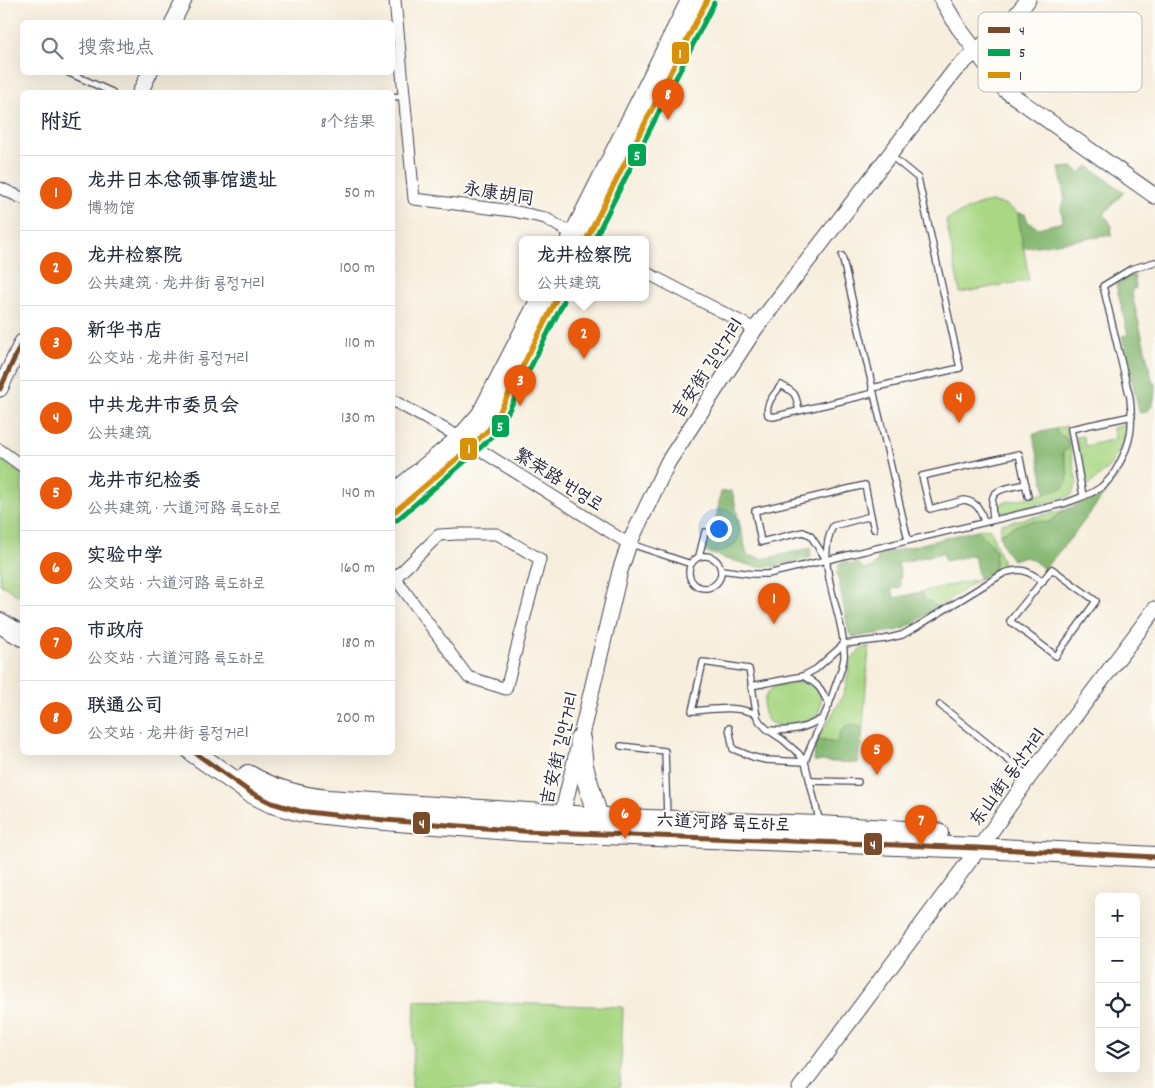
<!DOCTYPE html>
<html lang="zh">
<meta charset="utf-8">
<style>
:root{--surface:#fff;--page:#f2f2f3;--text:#1f2937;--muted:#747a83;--line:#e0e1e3;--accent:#ea580c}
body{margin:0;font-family:Dekko,"LXGW WenKai TC","Poor Story",sans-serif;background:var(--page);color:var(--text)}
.controls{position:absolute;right:15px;bottom:15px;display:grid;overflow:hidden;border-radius:8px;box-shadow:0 5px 20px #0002}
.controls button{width:45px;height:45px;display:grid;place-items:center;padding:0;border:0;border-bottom:1px solid var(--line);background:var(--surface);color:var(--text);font:25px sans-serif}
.you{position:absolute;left:718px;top:528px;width:18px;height:18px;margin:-12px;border:4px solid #fff;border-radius:50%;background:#1a73e8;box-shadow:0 0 0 8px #1a73e833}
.badge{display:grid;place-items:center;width:32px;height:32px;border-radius:50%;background:var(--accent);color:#fff;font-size:16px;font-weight:700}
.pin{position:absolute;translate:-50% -41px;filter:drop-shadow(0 1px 2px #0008)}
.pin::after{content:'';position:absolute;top:26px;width:18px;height:15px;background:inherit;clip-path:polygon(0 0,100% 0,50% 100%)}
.popup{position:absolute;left:519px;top:236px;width:130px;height:65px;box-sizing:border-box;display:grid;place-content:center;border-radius:8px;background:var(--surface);filter:drop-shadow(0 1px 4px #0005);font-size:16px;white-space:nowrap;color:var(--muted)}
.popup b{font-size:19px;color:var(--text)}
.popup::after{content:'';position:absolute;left:50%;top:100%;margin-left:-10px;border:10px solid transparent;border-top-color:var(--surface)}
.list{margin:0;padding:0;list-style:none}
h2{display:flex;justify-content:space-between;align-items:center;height:65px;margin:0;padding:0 20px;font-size:21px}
h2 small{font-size:16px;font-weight:400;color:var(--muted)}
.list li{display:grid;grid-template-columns:32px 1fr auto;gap:15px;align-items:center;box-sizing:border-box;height:75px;padding:0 20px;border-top:1px solid var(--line)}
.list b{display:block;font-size:19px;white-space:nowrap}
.list p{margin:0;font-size:16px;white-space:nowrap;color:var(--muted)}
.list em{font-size:16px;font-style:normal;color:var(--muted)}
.icon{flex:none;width:28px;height:28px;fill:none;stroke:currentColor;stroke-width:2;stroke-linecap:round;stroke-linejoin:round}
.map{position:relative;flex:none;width:1155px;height:1088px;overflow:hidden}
.search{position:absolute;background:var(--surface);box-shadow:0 5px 20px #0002;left:20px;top:20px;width:375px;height:55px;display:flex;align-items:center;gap:12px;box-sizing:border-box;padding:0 18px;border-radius:8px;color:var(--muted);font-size:19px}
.panel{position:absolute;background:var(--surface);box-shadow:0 5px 20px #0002;left:20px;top:90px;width:375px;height:665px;border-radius:8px}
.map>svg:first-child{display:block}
.green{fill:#a9d784;stroke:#667c60}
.forest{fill:#86b872;stroke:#546d56}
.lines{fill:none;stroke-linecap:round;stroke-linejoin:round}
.service-casing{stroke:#424153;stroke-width:8}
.minor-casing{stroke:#424153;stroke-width:13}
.tertiary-casing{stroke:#424153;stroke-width:17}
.primary-casing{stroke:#424153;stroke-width:21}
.trunk-casing{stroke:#424153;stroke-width:22}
.service{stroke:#fff;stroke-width:5.5}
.minor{stroke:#fff;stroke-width:11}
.tertiary{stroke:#fff;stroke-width:15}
.primary{stroke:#fff;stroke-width:19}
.trunk{stroke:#fff;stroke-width:20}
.bus-1-casing{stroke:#fdfcf7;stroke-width:9}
.bus-2-casing{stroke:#fdfcf7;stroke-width:9}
.bus-3-casing{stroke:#fdfcf7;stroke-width:9}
.bus-1{stroke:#7a4b2a;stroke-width:5}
.bus-2{stroke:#00a651;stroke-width:5}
.bus-3{stroke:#d79209;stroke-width:5}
.labels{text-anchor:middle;stroke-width:4;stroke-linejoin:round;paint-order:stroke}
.street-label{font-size:18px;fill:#22223b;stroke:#fdfcf7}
.key{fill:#fdfcf7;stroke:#bbbbbf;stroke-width:1}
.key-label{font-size:14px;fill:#22223b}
.line-badge{stroke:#fdfcf7;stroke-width:2}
.badge-label{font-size:14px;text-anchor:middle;font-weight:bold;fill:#fff}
</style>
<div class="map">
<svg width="1155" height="1088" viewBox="0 0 1155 1088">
<rect width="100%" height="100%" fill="#fdfcf7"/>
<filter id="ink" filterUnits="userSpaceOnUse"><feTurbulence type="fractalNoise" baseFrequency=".02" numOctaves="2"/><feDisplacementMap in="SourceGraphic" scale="10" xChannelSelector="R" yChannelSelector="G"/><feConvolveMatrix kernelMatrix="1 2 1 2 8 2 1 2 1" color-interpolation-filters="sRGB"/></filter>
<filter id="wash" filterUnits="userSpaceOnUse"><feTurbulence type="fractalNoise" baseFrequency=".0096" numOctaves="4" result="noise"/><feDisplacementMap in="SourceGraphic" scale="20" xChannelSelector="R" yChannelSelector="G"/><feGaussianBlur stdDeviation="1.12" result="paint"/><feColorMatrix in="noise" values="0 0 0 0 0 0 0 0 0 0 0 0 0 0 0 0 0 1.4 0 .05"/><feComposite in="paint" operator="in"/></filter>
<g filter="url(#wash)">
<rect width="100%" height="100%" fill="#f7eedd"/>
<g class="green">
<path d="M992 202 1004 204 1018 213 1029 280 960 293 946 220C961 213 975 204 992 202Z"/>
<path d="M1127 424C1124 450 1109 471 1088 485L1085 483 1076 437 1083 436 1085 446 1115 439 1113 428Z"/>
<path d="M1066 426 1077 483 1072 494 1068 497 1005 513 1000 512 998 504 1046 493 1066 463C1062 452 1061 439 1055 429Z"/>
<polygon points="0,459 22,475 22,598 0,584"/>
<path d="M1065 510 1048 523C1029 518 1016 526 1000 534L1001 524Z"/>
<path d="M989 528C994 535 994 541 997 548 999 554 1002 559 1003 565L994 571 996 552 990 543 977 530Z"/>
<polygon points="979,579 937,608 932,602 925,600 921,592"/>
<path d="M869 646 863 727 851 725 841 731 837 743 817 740C825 725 836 710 843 695 852 673 841 657 869 646Z"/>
<path d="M790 682C804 681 822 684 821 701 821 706 820 712 816 716 809 723 794 727 784 726 779 726 770 724 767 719 761 712 763 697 769 691 775 686 783 683 790 682Z"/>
<polygon points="415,1000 623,1007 620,1088 412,1088"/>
</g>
<g class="forest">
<polygon points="1088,166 1124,192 1104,214 1112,226 1111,235 1023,248 1018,213 1025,214 1028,222 1038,228 1063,222 1061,207 1065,200 1059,168 1072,167 1080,173"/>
<path d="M1134 275 1136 288 1131 290 1153 383H1155C1155 396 1155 412 1140 413L1139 411 1122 336 1128 335 1116 284 1128 277Z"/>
<path d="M1055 429 1059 435 1065 437 1070 447 1062 453C1066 463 1073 480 1062 488 1057 491 1051 492 1046 493L1033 434Z"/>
<path d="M1120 473 1075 533 1044 569C1032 560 1029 553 1013 560 1006 553 1001 544 1000 534 1016 526 1028 517 1048 523L1065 510 1082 503 1100 493Z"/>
<polygon points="732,491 747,555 763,559 810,548 811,557 809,558 776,566 756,567 732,560 725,559 716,555 703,552 707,537 713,535 721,492"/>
<polygon points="977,530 990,543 996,552 994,571 979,579 974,555 945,561 943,553 898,563 901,577 899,578 901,587 892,589 894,598 921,592 925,600 932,602 937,608 905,628 899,630 856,637 852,636 849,633 837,573 839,564 846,561 849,564 858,563 864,569 868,569 877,563 878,555"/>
<polygon points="851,725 863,727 861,748 859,749 858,763 814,761 815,745 817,740 837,743 841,731 845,726"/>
</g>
</g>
<g filter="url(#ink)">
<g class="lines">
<g class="service-casing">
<g id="service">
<polyline points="67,72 112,92"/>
<polyline points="392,97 404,96"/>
<polyline points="842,256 908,540"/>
<polyline points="872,388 960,368 918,178 891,156"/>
<path d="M799 411C796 394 796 393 781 385 775 394 765 403 768 415L773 417 874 393"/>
<polyline points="1083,496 1071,429 1132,416"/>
<polyline points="871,516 874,529"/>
<path d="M993 520C993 513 990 501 994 495 998 488 1018 486 1026 484"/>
<path d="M984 522C981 510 977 502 964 500L930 509 922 476 1019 454 1028 496"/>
<polyline points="631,544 691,564"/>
<circle cx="705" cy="572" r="16"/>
<polyline points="699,556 705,532"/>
<polygon points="1052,569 1096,601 1056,656 1010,621"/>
<path d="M721 570 753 574H768L1066 503C1078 498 1091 495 1101 487 1109 481 1114 474 1118 466 1132 441 1133 426 1130 398L1103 286 1131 269 1155 262"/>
<path d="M803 676C820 685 821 689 829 705"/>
<path d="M751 686 803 676 816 669 844 644 885 639 902 635 918 626 1004 573C1024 567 1026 571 1043 581"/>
<polyline points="940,705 1028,776"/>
<path d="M757 714C733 705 716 709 692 711L703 662 749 669 757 717 760 722 768 730 783 740 798 753 805 762 820 823"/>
<polyline points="729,728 733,749 753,757 766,760 805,762"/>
<path d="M770 730C791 732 806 728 823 718"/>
<polyline points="621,746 665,751 667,818"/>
<path d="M805 762C810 745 818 732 824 716 828 707 832 697 835 687 838 678 843 667 844 658 846 615 813 566 833 526L871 516 865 485 755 511 761 542 803 532 810 535 826 559"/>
<polyline points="810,781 858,782"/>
</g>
</g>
<g class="minor-casing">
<g id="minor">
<polyline points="395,0 414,199 513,211 545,218 579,238"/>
<polyline points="0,188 22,198"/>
<polyline points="645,272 755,329"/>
<polyline points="392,400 461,438 629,544"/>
<polyline points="0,450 22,466"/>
<polyline points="392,573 395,578 468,677 506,689 540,559 497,534 457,534 439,535 395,578"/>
</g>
</g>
<g class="tertiary-casing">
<g id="tertiary">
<polyline points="942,0 958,27 1005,90 1155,196"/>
<polyline points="173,22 184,0"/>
<polyline points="140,92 150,72"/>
<polyline points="0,389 22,342"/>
<polyline points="560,824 620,571 629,544 668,462 755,329 955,70 1015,16 1028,0"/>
<polyline points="800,1088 988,836 1029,777 1155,609"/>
</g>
</g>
<g class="primary-casing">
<g id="primary">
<polyline points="571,240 691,0"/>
<polyline points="586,240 707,0"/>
<polyline points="392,495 461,438 481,415 541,298"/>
<polyline points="392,514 473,445 490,428 500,411 557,298"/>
</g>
</g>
<g class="trunk-casing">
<g id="trunk">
<polyline points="0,623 22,636"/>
<polyline points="580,739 583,766 598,818"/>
<polyline points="193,752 250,792 272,803 299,811 360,818 523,831 978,848 1155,857"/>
<path d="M248 775C273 790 300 797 328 800L621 819 820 826 938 833"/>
</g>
</g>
<use href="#service" class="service"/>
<use href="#minor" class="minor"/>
<use href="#tertiary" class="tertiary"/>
<use href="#primary" class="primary"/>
<use href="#trunk" class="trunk"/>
<g class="bus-1-casing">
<g id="bus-1">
<polyline points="0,389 22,342"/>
<polyline points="194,752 250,792 272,803 299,811 360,818 523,831 978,848 1155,857"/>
</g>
</g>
<g class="bus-2-casing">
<g id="bus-2">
<polyline points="594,240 714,3"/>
<polyline points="397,520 478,450 496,433 507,414 564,301"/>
</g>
</g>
<g class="bus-3-casing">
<g id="bus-3">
<polyline points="586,240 707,0"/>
<polyline points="392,514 473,445 490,428 500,411 557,298"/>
</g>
</g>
<use href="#bus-1" class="bus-1"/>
<use href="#bus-2" class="bus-2"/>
<use href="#bus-3" class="bus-3"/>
</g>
</g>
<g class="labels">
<g class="street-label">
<text transform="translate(499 193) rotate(9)" y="6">永康胡同</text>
<text transform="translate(707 368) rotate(-57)" y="6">吉安街 길안거리</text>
<text transform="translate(559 479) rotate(32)" y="6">繁荣路 번영로</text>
<text transform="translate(559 748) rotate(-77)" y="6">吉安街 길안거리</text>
<text transform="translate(1007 777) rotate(-54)" y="6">东山街 동산거리</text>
<text transform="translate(723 822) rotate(2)" y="6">六道河路 륙도하로</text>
</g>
</g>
<rect x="978" y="12" width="164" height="80" rx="8" class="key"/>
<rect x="988" y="27" width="22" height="6" fill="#7a4b2a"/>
<rect x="988" y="49" width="22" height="7" fill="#00a651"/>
<rect x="988" y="72" width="22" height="6" fill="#d79209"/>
<g class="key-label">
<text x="1019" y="35">4</text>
<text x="1019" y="57">5</text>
<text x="1019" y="80">1</text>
</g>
<g class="line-badge">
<rect x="671" y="41" width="19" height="24" rx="5" fill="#d79209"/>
<rect x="627" y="143" width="20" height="24" rx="5" fill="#00a651"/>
<rect x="491" y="414" width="19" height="24" rx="5" fill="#00a651"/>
<rect x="459" y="437" width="19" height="24" rx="5" fill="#d79209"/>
<rect x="412" y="811" width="19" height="24" rx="5" fill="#7a4b2a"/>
<rect x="863" y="832" width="20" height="24" rx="5" fill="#7a4b2a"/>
</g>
<g class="badge-label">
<text x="680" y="58">1</text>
<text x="637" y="160">5</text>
<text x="500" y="431">5</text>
<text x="469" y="453">1</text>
<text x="422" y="828">4</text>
<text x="873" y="849">4</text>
</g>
</svg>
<div class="controls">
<button>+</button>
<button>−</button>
<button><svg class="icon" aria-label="locate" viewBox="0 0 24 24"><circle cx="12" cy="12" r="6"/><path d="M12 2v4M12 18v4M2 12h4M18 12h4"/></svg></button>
<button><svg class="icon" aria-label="layers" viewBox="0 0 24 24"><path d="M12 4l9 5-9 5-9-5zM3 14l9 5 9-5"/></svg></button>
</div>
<div class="you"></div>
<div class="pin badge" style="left:774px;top:624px">1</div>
<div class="pin badge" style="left:584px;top:359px">2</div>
<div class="popup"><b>龙井检察院</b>公共建筑</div>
<div class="pin badge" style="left:520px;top:406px">3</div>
<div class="pin badge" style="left:959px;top:423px">4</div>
<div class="pin badge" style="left:877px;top:775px">5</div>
<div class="pin badge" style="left:625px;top:839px">6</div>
<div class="pin badge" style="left:921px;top:846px">7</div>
<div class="pin badge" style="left:668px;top:120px">8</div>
<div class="search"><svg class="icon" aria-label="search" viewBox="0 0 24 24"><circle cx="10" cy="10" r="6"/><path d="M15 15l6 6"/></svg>搜索地点</div>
<section class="panel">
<h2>附近<small>8个结果</small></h2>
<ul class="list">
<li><span class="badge">1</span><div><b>龙井日本总领事馆遗址</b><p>博物馆</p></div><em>50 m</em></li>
<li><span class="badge">2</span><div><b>龙井检察院</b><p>公共建筑 · 龙井街 룡정거리</p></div><em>100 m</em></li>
<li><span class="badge">3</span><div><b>新华书店</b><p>公交站 · 龙井街 룡정거리</p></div><em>110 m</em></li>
<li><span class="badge">4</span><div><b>中共龙井市委员会</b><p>公共建筑</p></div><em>130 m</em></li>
<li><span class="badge">5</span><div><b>龙井市纪检委</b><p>公共建筑 · 六道河路 륙도하로</p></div><em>140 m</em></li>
<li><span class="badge">6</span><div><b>实验中学</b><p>公交站 · 六道河路 륙도하로</p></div><em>160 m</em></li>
<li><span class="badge">7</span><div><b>市政府</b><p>公交站 · 六道河路 륙도하로</p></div><em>180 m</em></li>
<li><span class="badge">8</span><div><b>联通公司</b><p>公交站 · 龙井街 룡정거리</p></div><em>200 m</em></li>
</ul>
</section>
</div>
